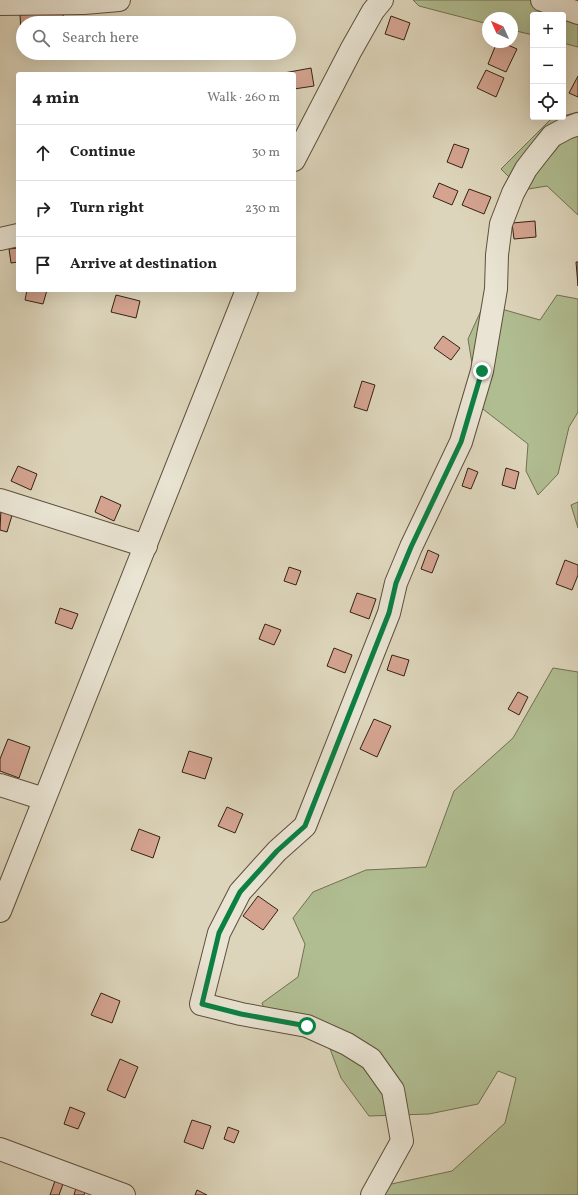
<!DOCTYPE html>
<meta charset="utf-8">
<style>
:root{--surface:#fff;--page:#f2f2f2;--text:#222;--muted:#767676;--line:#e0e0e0}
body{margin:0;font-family:Vollkorn,serif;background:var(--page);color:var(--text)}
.controls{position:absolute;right:12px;top:12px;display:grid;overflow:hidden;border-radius:4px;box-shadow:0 4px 16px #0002}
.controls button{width:36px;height:36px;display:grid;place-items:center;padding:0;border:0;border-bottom:1px solid var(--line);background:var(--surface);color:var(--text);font:20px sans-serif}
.compass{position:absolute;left:482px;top:12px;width:36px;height:36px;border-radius:50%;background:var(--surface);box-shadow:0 4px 16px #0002;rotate:315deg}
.stop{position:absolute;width:12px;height:12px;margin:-9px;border:3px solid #0b8043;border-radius:50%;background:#fff}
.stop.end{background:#0b8043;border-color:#fff;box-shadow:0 1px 4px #0008}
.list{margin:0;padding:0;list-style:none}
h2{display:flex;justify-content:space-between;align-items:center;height:52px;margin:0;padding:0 16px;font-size:17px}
h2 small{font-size:13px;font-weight:400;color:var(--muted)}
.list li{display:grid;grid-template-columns:26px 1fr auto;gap:12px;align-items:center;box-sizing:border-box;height:56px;padding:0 16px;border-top:1px solid var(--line)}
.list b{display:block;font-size:15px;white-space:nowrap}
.list em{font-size:13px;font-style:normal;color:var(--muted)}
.icon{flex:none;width:22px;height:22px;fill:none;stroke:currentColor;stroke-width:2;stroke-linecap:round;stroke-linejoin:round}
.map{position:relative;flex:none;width:578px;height:1195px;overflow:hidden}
.search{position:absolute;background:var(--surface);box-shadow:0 4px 16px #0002;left:16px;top:16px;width:280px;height:44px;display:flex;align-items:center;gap:10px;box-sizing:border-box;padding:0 14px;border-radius:22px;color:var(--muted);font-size:15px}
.panel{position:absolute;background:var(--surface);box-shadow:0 4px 16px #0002;left:16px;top:72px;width:280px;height:220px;border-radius:4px}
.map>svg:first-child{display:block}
.green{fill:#b0bd91;stroke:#727052}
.building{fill:#d4a491;stroke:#352212}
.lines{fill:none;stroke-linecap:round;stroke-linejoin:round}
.minor-casing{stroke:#5f4f3c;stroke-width:24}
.minor{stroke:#e9e4d3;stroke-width:22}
.route{stroke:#0b8043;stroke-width:5}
</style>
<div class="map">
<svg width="578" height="1195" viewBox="0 0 578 1195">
<rect width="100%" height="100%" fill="#ddd5bb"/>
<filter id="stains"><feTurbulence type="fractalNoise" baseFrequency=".005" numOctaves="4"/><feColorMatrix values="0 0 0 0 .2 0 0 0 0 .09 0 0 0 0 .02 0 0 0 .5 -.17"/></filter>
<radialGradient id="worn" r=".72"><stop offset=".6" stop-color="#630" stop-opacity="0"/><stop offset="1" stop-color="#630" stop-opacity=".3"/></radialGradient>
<g class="green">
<polygon points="413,0 578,0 578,47 563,43 563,15 533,15 533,35 512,30 512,18 488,18 488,24 419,6"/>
<polygon points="578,112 578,215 547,186 522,190 501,169 552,118 563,117 563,116"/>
<polygon points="557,295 578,299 578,412 569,427 558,474 538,495 526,471 528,444 479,406 468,339 484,304 540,320"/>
<polygon points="578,502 578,528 571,505"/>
<polygon points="553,668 578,672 578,1195 377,1195 382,1186 452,1171 505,1123 516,1078 498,1071 478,1104 429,1114 369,1116 341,1078 326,1038 272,1029 262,1003 298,977 305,944 293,918 313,892 366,870 426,867 454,791 513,738"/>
</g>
<g class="building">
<polygon points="63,13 64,23 23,23 23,31 21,31 20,15"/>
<polygon points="391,16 410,23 404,40 385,34"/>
<polygon points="142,17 142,23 122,23 121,19"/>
<polygon points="497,42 501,42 517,49 506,72 488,64"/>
<polygon points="311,68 314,86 294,89 294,74 284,74 284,73"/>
<polygon points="486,70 504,78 496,97 477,88"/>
<polygon points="578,76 578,97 569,93"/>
<polygon points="454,144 469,149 462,168 447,162"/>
<polygon points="439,183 458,191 452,205 433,197"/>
<polygon points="469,189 491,197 484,214 462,205"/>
<polygon points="535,221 536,237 514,239 512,223"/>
<polygon points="18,248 18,262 11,263 9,249"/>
<polygon points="576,262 578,262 578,286"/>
<polygon points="27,290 47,290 43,304 25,300"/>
<polygon points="116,295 140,301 136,318 111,312"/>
<polygon points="443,336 460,348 451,360 434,348"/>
<polygon points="362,381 375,385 367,411 354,407"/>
<polygon points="18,466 37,474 31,490 11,481"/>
<polygon points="468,468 478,472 471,489 462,486"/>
<polygon points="506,468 519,472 515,489 502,485"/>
<polygon points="101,496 121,505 114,521 95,512"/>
<polygon points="1,508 13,512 7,532 0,530"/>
<polygon points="428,550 439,555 432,573 421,569"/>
<polygon points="565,560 578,565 578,575 572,590 556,584"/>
<polygon points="289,567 301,571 296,585 284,581"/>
<polygon points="357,593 376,599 369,619 350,612"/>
<polygon points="60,608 78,614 72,629 55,623"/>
<polygon points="265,624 281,630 274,645 259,639"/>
<polygon points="334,648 352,655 345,673 327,666"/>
<polygon points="392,655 409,660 404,676 387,670"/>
<polygon points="518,692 528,697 519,715 508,709"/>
<polygon points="374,719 391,726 377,757 360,749"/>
<polygon points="8,739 30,747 19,778 0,771 0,759"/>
<polygon points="189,751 212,758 205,779 182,772"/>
<polygon points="227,807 243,814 235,833 218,826"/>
<polygon points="139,829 160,837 153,858 131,850"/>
<polygon points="258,896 278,910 263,930 243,916"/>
<polygon points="101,993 120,1001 112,1023 91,1015"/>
<polygon points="120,1059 138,1067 125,1098 107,1090"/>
<polygon points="70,1107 85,1113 78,1129 64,1124"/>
<polygon points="192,1120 211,1126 203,1149 184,1142"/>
<polygon points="228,1127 239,1131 234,1143 224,1139"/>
<polygon points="56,1178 64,1181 59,1195 50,1195"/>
<polygon points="77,1184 86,1188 84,1195 74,1195"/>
<polygon points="197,1190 207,1195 195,1195"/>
</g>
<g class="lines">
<g class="minor-casing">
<g id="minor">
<polyline points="542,0 578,13"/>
<polyline points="0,4 84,3 119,0"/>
<polyline points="294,160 351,50 373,11 382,0"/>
<polyline points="0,239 18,235"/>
<polyline points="0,500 146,546"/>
<polyline points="0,785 44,799"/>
<polyline points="0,911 247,290"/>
<polyline points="0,1149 124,1195"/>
<polyline points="372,1195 402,1141 393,1090 371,1059 347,1044 307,1026 241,1014 201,1004 219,933 240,892 277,851 305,826 389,613 396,583 411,547 461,442 482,371 496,289 497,255 501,224 513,193 526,169 536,156 552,136 567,128 578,124"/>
</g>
</g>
<use href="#minor" class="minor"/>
</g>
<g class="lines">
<polyline class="route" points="307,1026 241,1014 202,1004 219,933 240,892 277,851 305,826 389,613 396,583 411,547 461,442 482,371"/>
</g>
<rect width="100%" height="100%" filter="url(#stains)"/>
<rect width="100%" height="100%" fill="url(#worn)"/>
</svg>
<div class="controls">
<button>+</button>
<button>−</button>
<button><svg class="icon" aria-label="locate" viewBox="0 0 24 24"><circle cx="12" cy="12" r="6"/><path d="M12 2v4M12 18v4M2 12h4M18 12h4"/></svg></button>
</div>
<svg class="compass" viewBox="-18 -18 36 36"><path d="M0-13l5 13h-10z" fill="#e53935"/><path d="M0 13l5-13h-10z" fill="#767676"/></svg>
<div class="stop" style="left:307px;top:1026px"></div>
<div class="stop end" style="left:482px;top:371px"></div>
<div class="search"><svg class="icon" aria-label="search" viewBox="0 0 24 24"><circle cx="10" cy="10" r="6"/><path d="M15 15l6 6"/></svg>Search here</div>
<section class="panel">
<h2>4 min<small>Walk · 260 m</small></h2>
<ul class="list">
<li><svg class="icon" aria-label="ahead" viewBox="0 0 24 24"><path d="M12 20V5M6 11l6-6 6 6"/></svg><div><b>Continue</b></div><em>30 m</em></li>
<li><svg class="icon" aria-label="right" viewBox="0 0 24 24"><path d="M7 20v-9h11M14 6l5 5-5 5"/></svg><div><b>Turn right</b></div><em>230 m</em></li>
<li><svg class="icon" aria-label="arrive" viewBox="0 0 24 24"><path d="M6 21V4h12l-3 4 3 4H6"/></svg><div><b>Arrive at destination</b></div></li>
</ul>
</section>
</div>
